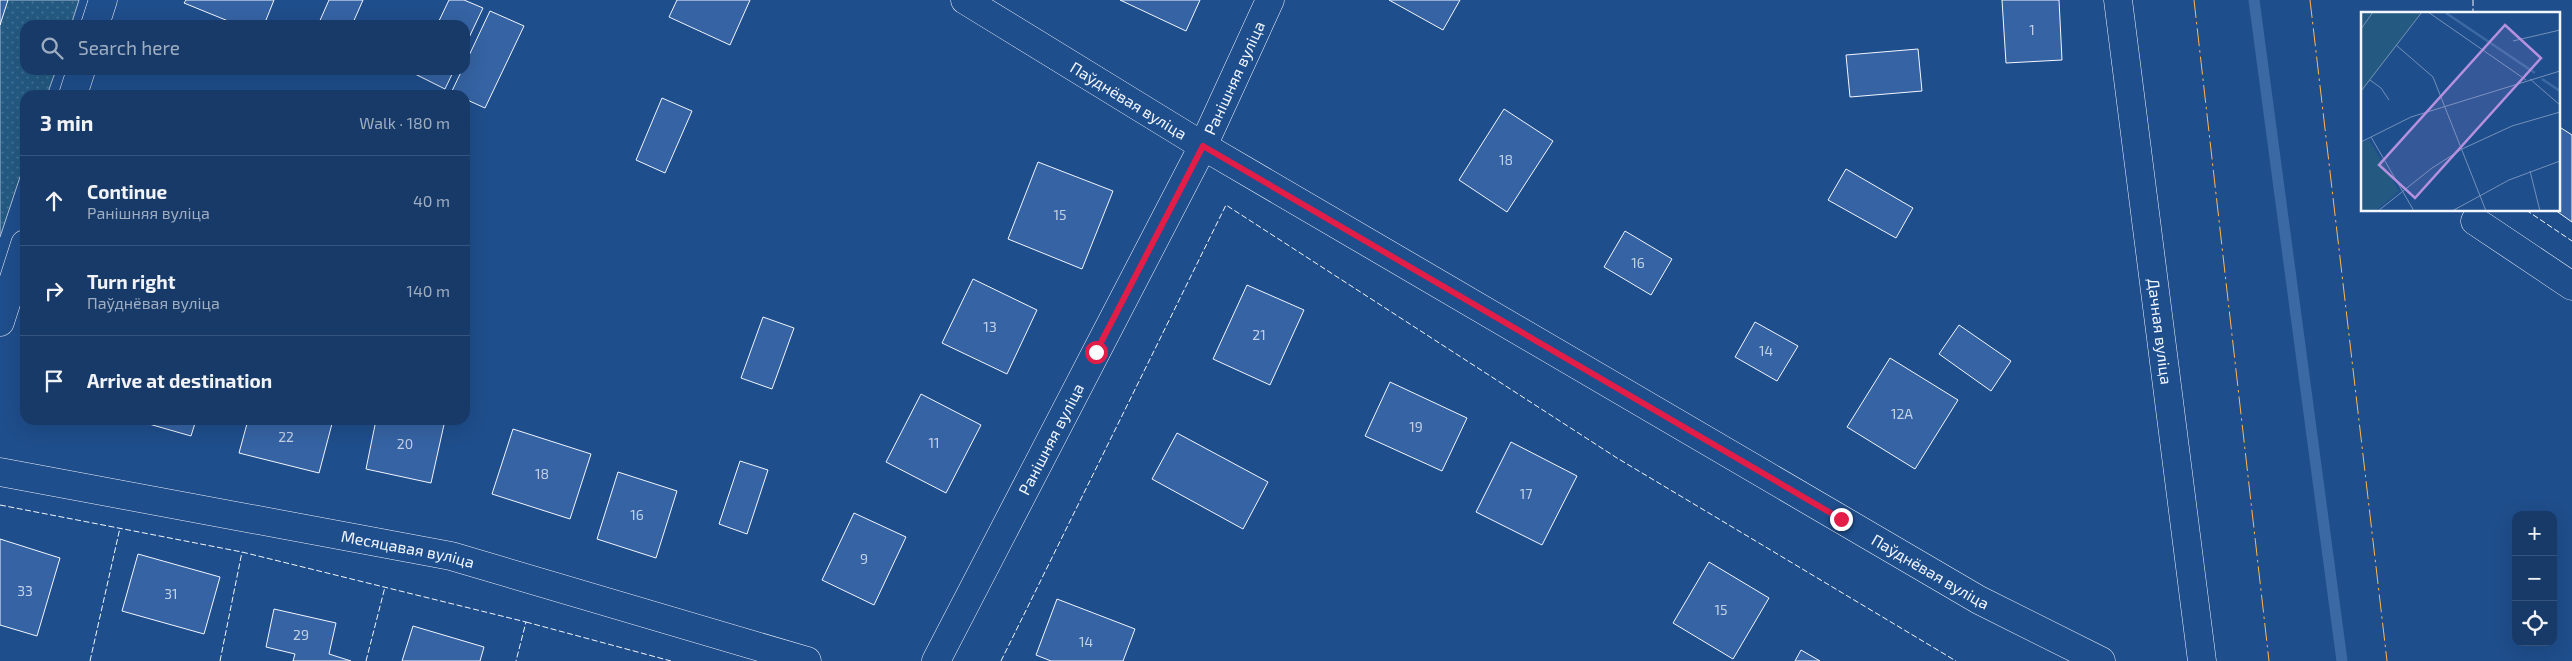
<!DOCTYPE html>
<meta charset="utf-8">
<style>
:root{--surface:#173a69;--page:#20416f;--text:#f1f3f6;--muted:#9eadc0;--line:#36547d}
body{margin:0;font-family:"Exo 2",sans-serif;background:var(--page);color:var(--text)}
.controls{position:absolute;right:15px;bottom:15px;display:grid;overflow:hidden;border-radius:10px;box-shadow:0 5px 20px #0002}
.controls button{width:45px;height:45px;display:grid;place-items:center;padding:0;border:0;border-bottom:1px solid var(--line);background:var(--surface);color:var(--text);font:25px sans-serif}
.stop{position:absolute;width:15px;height:15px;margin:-11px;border:4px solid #e11d48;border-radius:50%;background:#fff}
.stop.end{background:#e11d48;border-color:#fff;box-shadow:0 1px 5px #0008}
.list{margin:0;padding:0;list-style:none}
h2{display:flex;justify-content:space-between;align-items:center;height:65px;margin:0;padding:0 20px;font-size:21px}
h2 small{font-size:16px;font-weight:400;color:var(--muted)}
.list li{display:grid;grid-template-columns:32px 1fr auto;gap:15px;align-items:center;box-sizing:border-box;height:90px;padding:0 20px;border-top:1px solid var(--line)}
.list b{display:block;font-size:19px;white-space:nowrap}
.list p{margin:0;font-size:16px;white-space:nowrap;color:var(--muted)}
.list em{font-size:16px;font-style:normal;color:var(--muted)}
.icon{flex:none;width:28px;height:28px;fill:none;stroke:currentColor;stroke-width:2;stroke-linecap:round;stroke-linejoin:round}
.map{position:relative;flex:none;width:2572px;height:661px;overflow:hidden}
.search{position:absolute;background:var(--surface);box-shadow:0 5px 20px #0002;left:20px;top:20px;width:450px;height:55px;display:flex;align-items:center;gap:12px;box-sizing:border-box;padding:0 18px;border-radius:15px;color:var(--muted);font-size:19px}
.panel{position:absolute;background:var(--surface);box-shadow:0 5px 20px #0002;left:20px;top:90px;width:450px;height:335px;border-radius:15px}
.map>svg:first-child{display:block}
.grass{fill:url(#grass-dots);stroke:#a8bbd7}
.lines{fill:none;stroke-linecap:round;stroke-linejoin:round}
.stream{stroke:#3b69a3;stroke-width:11}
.building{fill:#3563a3;stroke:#f2f6ff}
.street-casing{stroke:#f2f6ff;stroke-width:29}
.street{stroke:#1f4e8c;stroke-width:28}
.fence{stroke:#f2f6ff;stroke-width:1;stroke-dasharray:6 2.5;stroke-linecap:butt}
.power{stroke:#ffb74d;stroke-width:1;stroke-dasharray:18 4 2.5 4;stroke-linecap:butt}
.route{stroke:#e11d48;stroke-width:6}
.labels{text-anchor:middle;stroke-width:4;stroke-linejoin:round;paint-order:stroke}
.number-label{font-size:14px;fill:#c3d1e8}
.street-label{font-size:16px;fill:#f2f6ff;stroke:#1f4e8c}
.inset-river{fill:none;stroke:#3b69a3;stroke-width:2.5}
.inset-road{fill:none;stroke:#7391ba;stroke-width:1}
.view{fill:#b691df;fill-opacity:0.15;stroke:#b691df;stroke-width:2.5}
.inset-edge{fill:none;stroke:#f2f6ff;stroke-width:2.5}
</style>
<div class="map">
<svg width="2572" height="661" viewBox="0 0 2572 661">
<defs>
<pattern id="grass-dots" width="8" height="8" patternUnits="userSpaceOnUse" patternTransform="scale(1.25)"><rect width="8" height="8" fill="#245a82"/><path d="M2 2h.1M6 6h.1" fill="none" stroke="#447295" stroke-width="1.8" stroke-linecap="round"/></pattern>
</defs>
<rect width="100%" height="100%" fill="#1f4e8c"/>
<polygon class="grass" points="0,0 79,0 71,25 25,25 25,70 56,70 47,95 25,95 25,162 0,237"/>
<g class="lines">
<polyline class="stream" points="2254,0 2342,661"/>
</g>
<g class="building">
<polygon points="0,0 8,0 0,25"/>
<polygon points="186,0 274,0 264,25 238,25 184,3"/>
<polygon points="329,0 363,0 352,25 318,25"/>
<polygon points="449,0 464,0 483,8 465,46 465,25 437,25"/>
<polygon points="677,0 750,0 730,45 669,17"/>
<polygon points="1120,0 1200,0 1186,31"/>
<polygon points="1389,0 1460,0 1443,30"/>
<polygon points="2002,0 2059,0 2062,60 2006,63"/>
<polygon points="490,11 524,26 485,108 465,99 465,95 451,93 462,70 465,70 465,64"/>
<polygon points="1918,49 1922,91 1850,97 1846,55"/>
<polygon points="416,70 454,70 445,89 415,74"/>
<polygon points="662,98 692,111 665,173 636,160"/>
<polygon points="1504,109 1553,141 1507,212 1459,180"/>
<polygon points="2558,126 2572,135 2572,222 2555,210 2558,210"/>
<polygon points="1038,162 1113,191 1082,269 1008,239"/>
<polygon points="1846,169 1913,208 1896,238 1828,200"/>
<polygon points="1625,231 1672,259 1651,295 1604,267"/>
<polygon points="973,279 1037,310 1007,374 942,343"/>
<polygon points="1247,285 1304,310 1270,385 1213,359"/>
<polygon points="763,317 794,328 772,389 741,378"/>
<polygon points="1755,322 1798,346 1777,381 1735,357"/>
<polygon points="1959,325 2011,361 1991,391 1939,354"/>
<polygon points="1890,358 1958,400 1915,469 1847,427"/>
<polygon points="1390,382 1467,418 1442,471 1365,436"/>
<polygon points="921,394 981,425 946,493 886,462"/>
<polygon points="135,420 196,420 191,436"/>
<polygon points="248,420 333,420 319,473 239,453"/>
<polygon points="376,420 445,420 431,483 366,469"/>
<polygon points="513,429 591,454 570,519 492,494"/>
<polygon points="1177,433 1268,482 1243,529 1152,479"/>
<polygon points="1511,442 1577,476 1542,545 1476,512"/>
<polygon points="740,461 768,470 747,534 719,524"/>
<polygon points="618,472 677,491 656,558 597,539"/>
<polygon points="854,513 906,537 874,605 822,580"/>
<polygon points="0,539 60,558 37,636 0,625"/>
<polygon points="138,554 220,577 204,634 122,611"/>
<polygon points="1709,562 1769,598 1733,659 1673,623"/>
<polygon points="1057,599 1135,629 1123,661 1051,661 1036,655"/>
<polygon points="274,609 336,623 329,654 351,661 293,661 295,654 266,647"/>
<polygon points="413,626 484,647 480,661 402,661"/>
<polygon points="1801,650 1820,661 1795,661"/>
</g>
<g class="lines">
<g class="street-casing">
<g id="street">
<path id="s1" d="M965 0 1203 146 1979 600 2101 661"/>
<path id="s2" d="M2118 0 2202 661"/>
<polyline points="95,25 103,0"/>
<polyline points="73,95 81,70"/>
<polyline points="2475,221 2572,286"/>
<polyline points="0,322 25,244"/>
<path id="s3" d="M0 472 451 556 807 661"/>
<path id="s4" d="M936 661 1203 146 1270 0"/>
</g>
</g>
<use href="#street" class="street"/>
<g class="fence">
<polyline points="2473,0 2473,14"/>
<polyline points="2526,210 2572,241"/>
<polyline points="0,505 242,552 526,622 516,661"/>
<polyline points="526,622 671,661"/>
<polyline points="90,661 120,528"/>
<polyline points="220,661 242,552"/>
<polyline points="366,661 385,587"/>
<polyline points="1001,661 1226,205 1617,458 1956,661"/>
</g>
<g class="power">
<polyline points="2194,0 2269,661"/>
<polyline points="2310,0 2387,661"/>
</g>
</g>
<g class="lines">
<polyline class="route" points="1096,352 1203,146 1841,519"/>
</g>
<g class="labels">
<g class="number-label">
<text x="2032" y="35">1</text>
<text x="1506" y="165">18</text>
<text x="1060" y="220">15</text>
<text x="1638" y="268">16</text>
<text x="990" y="332">13</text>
<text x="1259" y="340">21</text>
<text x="1766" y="356">14</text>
<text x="1902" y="419">12А</text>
<text x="1416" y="432">19</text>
<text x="286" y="442">22</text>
<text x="934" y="448">11</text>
<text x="405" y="449">20</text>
<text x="542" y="479">18</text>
<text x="1526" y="499">17</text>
<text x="637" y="520">16</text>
<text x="864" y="564">9</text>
<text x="25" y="596">33</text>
<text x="171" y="599">31</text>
<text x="1721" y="615">15</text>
<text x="301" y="640">29</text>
<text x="1086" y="647">14</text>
</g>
<g class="street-label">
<text dy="6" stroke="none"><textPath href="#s4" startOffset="655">Ранішняя вуліца</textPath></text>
<text dy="6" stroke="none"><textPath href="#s1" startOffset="192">Паўднёвая вуліца</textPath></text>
<text dy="6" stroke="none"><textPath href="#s2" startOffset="334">Дачная вуліца</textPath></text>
<text dy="6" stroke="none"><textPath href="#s4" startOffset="250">Ранішняя вуліца</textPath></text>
<text dy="6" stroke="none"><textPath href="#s3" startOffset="415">Месяцавая вуліца</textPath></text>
<text dy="6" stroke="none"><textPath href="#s1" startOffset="1122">Паўднёвая вуліца</textPath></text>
</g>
</g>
<g transform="translate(2361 12)">
<rect width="199" height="199" fill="#1f4e8c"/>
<path d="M8 128 38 179 14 199H0V131Z" fill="#245a82"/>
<path d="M0 0H61L0 81Z" fill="#245a82"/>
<path class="inset-river" d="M85 1 174 61M181 67 199 79"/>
<path class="inset-road" d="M67 0 165 68M0 17 12 0M152 29 199 18M35 33 72 65 125 199M169 67 199 93M9 68 20 76 28 88M0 79 61 0M10 125 53 199M0 130 50 105 199 59M169 159 179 199M17 199 71 156 101 137 151 114 199 100M91 199 148 168 199 149"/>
<path class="view" d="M144 13 180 46 54 186 18 153Z"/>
<rect width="199" height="199" class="inset-edge"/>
</g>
</svg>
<div class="controls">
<button>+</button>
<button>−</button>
<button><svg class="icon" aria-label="locate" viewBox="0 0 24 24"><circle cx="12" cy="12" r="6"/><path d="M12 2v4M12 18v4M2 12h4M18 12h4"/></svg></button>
</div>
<div class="stop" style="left:1096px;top:352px"></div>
<div class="stop end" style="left:1841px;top:519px"></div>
<div class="search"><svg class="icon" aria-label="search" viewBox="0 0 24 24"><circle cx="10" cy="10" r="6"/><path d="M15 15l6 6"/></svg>Search here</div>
<section class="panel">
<h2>3 min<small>Walk · 180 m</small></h2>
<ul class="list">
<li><svg class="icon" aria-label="ahead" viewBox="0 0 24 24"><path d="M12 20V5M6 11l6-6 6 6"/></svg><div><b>Continue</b><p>Ранішняя вуліца</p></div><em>40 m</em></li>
<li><svg class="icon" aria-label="right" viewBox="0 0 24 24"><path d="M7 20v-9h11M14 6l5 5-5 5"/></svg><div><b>Turn right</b><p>Паўднёвая вуліца</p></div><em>140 m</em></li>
<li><svg class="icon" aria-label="arrive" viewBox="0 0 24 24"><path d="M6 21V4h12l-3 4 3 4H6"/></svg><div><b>Arrive at destination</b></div></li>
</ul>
</section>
</div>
